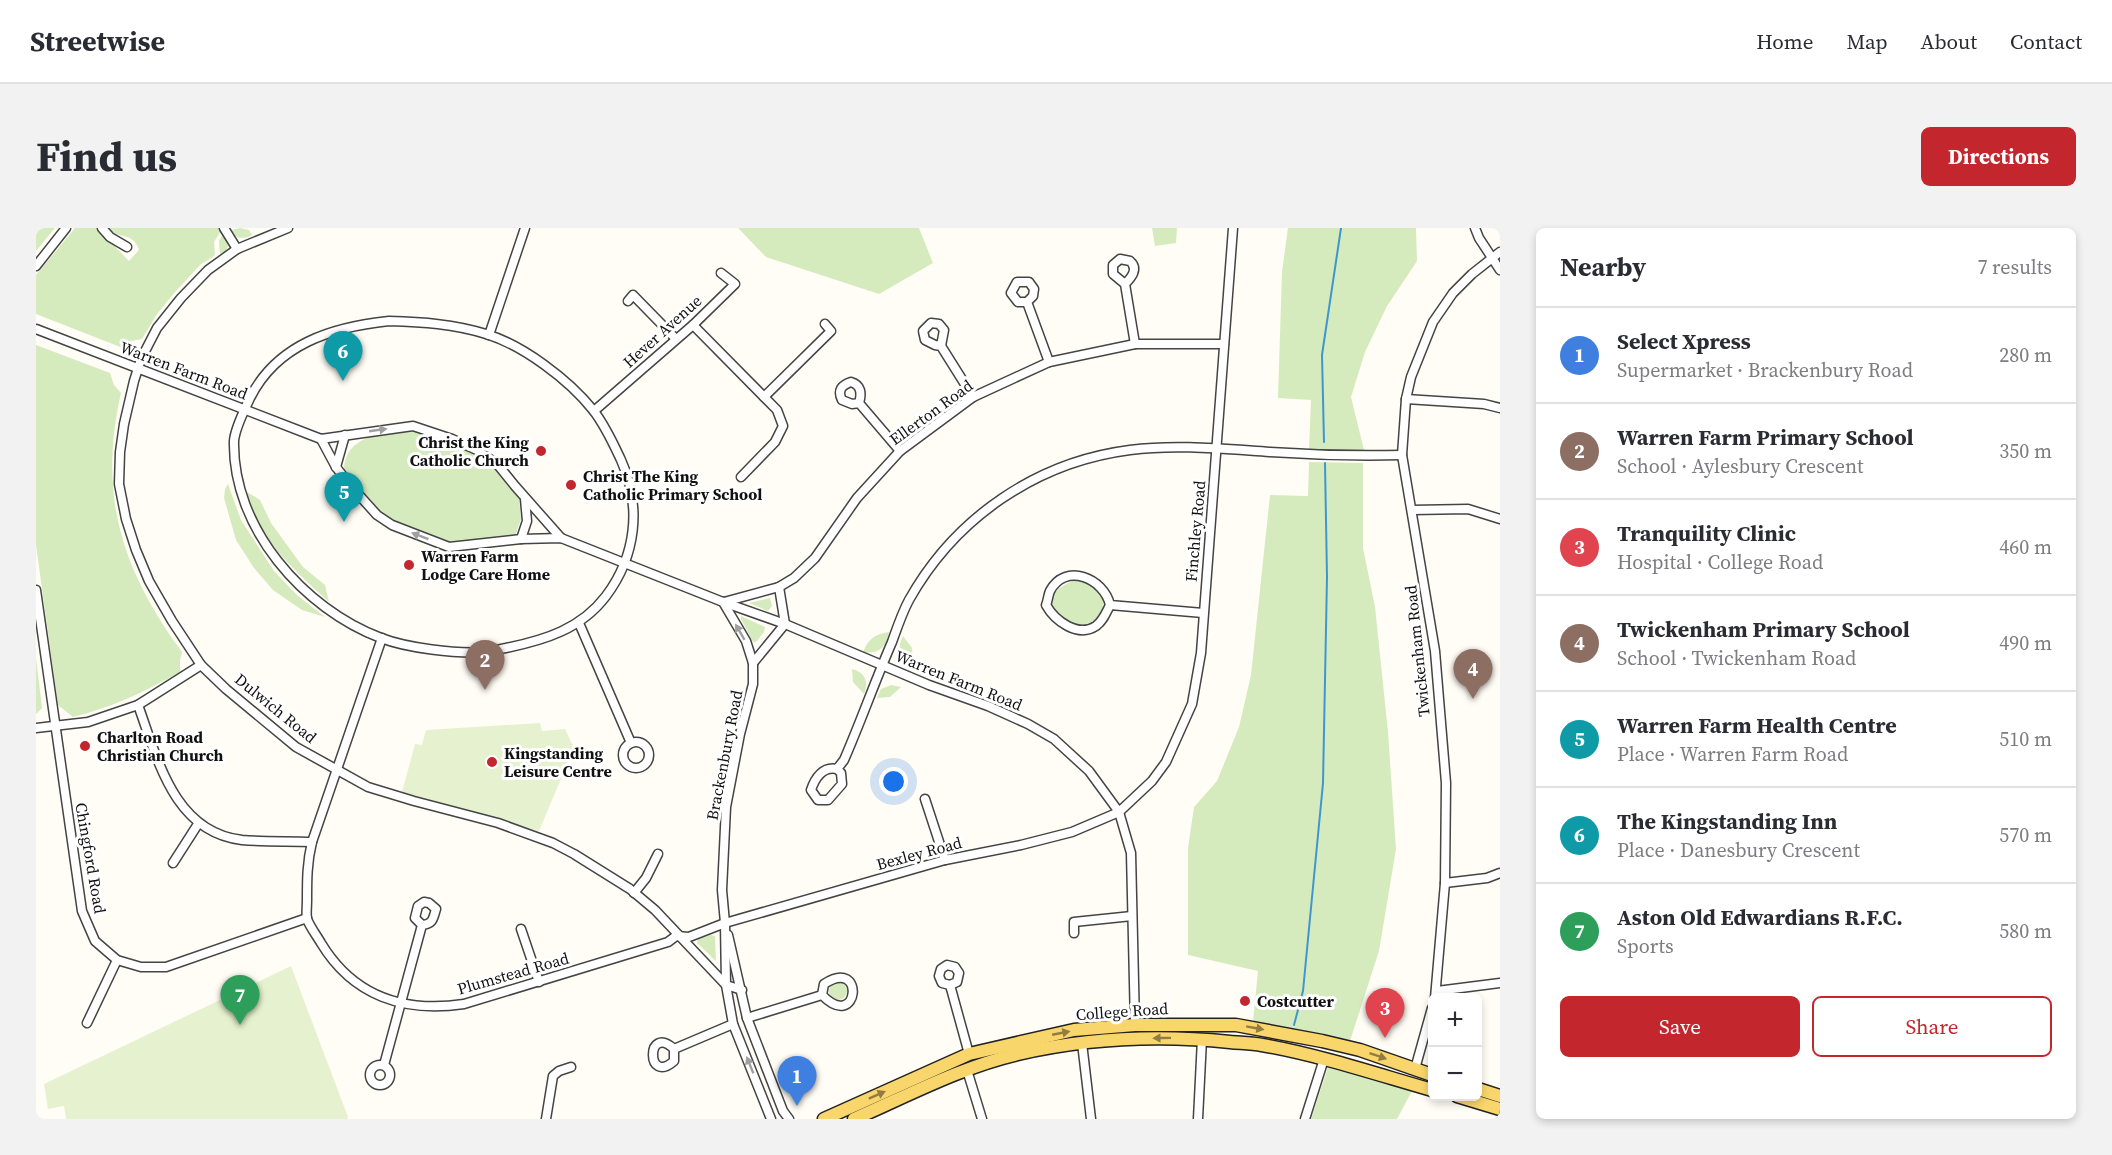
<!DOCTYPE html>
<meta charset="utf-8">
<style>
:root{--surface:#fff;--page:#f2f2f3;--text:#2b2b33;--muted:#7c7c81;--line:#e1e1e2;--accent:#c4262e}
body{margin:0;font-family:"Source Serif 4",serif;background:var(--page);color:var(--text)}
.controls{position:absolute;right:18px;bottom:18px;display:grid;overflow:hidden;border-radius:9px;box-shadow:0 3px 9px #0003}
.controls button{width:54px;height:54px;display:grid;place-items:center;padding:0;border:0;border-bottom:2px solid var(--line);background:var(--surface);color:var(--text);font:30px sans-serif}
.you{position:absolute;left:858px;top:554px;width:21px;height:21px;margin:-15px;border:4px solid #fff;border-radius:50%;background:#1a73e8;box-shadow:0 0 0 9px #1a73e833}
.badge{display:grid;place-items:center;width:39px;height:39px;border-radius:50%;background:var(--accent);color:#fff;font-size:20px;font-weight:700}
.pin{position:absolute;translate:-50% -50px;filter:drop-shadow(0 2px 3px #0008)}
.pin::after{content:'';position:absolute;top:32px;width:21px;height:18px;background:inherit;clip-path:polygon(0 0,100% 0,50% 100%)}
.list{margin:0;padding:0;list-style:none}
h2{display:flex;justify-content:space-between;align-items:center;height:78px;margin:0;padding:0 24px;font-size:26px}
h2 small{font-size:20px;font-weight:400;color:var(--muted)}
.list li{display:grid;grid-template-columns:39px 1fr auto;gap:18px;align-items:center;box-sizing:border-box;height:96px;padding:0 24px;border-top:2px solid var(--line)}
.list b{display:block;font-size:22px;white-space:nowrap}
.list p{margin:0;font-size:20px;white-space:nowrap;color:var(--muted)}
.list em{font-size:20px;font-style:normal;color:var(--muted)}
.actions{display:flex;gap:12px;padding:18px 24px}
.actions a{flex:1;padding:14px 0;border:2px solid var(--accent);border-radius:9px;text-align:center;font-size:21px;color:var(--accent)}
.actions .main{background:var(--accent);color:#fff}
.map{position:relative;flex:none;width:1464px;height:891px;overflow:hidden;border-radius:9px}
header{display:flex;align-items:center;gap:36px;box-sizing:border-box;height:84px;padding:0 30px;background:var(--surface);border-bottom:2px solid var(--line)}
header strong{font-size:28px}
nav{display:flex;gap:33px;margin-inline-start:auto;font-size:21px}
.intro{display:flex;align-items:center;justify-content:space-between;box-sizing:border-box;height:144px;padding:0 36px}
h1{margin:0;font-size:42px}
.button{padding:15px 27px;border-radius:9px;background:var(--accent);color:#fff;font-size:21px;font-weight:700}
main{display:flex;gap:36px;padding:0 36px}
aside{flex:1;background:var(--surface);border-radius:9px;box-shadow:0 3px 9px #0003}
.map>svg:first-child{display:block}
.green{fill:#d5ebbd}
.pitch{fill:#e6f2cf}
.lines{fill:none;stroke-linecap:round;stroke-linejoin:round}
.stream{stroke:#3f96cf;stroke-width:2}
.street-casing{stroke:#444;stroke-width:11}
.primary-casing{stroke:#222;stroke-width:15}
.street{stroke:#fff;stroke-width:8}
.primary{stroke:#f9d66b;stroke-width:12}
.oneway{fill:#a0a0a0}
.oneway2{fill:#917d42}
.poi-dot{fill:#c4262e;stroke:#fff;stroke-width:2}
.labels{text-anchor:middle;stroke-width:6;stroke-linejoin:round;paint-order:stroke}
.street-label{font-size:16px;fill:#111;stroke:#fff}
.poi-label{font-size:16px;font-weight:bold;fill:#111;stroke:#fff;text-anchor:start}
</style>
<header>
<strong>Streetwise</strong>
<nav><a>Home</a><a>Map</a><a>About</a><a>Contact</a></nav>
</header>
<div class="intro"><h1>Find us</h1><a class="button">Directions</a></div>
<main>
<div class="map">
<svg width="1464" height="891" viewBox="0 0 1464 891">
<rect width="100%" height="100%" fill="#fffdf5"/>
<g class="green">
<polygon points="0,0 19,0 0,23"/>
<path d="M39 0H61L93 33 103 22C97 3 82 12 71 0H183L185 3 178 14 179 26 177 29 165 36 139 64 121 86 106 111 95 113 87 120 0 86V47Z"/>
<path d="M204 0 213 2 216 7C207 12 200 11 195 2Z"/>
<polygon points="702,0 883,0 897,35 843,66 730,29"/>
<polygon points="1116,0 1141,0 1140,15 1119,18"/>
<polygon points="1252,0 1380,0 1381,33 1351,78 1329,124 1315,169 1328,222 1273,223 1275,172 1242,170 1246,44"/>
<polygon points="187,6 192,18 190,23 184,26 183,13"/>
<path d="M0 117 74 145 78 157 85 165C62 266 85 341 146 424L144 432V444C108 464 77 479 37 489L22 477 0 317Z"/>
<path d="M379 203 415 215 438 225 458 239 483 270 485 291 479 308 431 314H413L360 294 346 285 308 241C311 204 350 206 379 203Z"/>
<polygon points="1273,234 1327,235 1327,320 1339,379 1352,504 1360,621 1343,723 1314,813 1217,794 1222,743 1152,727 1152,620 1158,579 1181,553 1203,499 1215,447 1234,267 1272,268"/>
<polygon points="192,256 205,292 238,343 262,368 289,389 266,382 237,362 218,340 200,312 188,270 189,261"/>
<path d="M211 264 224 272 235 295 267 339 289 357 293 374C262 345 218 308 211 264Z"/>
<path d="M1041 352C1081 357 1071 403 1041 399 1033 398 1027 391 1021 386 1003 371 1027 355 1041 352Z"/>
<polygon points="734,370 736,378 732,383 713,375"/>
<polygon points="705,388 729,399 728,404 720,414 717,414 705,391"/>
<path d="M853 404C851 419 842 427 827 424 832 411 839 406 853 404Z"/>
<path d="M867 408 876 420 877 433C864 430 861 419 867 408Z"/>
<polygon points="0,430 6,480 0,486"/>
<path d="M816 441C829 444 833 454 828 466L817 454Z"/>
<polygon points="855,457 865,459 854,469 841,470 845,461"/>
<polygon points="675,707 679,708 680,733 661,715 662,711"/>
<circle cx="802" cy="763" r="9"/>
<polygon points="1293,836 1377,861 1361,891 1275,891"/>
</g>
<g class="pitch">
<polygon points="504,495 506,503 529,501 538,520 503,603 366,564 379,516 386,517 390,502"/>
<polygon points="255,738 312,889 311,891 30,891 28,878 12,881 8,856"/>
</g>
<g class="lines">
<g class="stream">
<polyline points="1288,214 1286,127 1305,0"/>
<polyline points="1258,797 1267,763 1287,555 1291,349 1289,235"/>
</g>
<g class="street-casing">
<g id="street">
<polyline points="66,0 74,9 91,19"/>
<polyline points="188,0 201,21"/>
<polyline points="252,0 201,21 172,42 145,70 121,100 105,131 98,153 88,196 84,224 83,256 90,291 100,322 113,353 136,393 165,437 190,461 260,519 332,559 378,573 462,595 517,615 538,626 594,661 619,682 690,757 706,762"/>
<polyline points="1439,0 1443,10 1464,42"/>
<polyline points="0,38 30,0"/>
<path d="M1089 56C1095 50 1103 41 1094 33L1084 31 1077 37V46L1089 56 1099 116"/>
<polyline points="592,73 597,67 640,111"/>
<polyline points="991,74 997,68 998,61 993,54 981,54 975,65 982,74 991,74 1013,134"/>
<path d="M353 93C386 94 418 96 450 106 487 117 533 152 557 182 569 197 577 215 585 232 606 278 600 328 570 368 545 401 509 412 470 420 463 421 455 424 448 424 420 426 371 420 345 410 268 381 196 300 198 213 199 200 208 183 214 170 241 116 296 99 353 93Z"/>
<polyline points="657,97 741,182 747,198 739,214 705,249"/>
<polyline points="0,101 285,211 377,198 416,211 441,222 462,237 479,258 525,310"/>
<polyline points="453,107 489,0"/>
<polyline points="905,118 908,102 903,96 895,95 887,103 889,112 899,117 905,118 937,169"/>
<polyline points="728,169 795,103 789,96"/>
<polyline points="1370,171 1448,176 1464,180"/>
<path d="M823 175 816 176 806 172C801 162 806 157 815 154 825 157 826 165 823 175L864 223"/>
<polyline points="558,183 657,97 699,56 685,45"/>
<polyline points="285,211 300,239 313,256 341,287 356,297 413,319 485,311 525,310 687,374 749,396 893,457 952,478 992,496 1018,511 1053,543 1083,584 1095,625 1099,797"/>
<polyline points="300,239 309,207"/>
<polyline points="1376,282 1432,281 1464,291"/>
<polyline points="485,311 491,293 489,271"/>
<polyline points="743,359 749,396"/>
<polyline points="0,362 46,683 59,713 81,732 105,739 130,739 271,690"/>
<polyline points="687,374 710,413 717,435 717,456 704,506 690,579 686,662 689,695 690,757 697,796 735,891"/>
<polyline points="688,374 743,359 758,350 779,330 821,270 864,223 937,169 1013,134 1099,116 1188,116"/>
<path d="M1074 377C1070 385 1067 393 1060 398 1042 410 1019 393 1010 377 1012 373 1012 367 1014 363 1029 334 1068 350 1074 377L1167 385"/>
<polyline points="543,395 595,515"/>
<path d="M346 410 276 614C271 634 271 652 271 673 271 678 270 686 271 691 274 699 281 708 285 715 317 768 368 785 428 776L632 714 640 708 653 709 689 695 909 632 985 617 1036 604 1083 584 1116 553 1130 534 1156 476 1165 425 1197 0"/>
<polyline points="717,435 749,396"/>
<path d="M102 477C122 532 138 604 206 612 229 614 253 613 276 614"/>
<polyline points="0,500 52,494 102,477 165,437"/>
<circle cx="600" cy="527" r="13"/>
<path d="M801 541 805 545 806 556 792 572H782L775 562C779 550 787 538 801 541L808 532C825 493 839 453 856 414 861 400 866 385 873 372 919 290 1000 234 1094 222 1140 216 1188 221 1234 224 1278 227 1322 228 1366 227"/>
<polyline points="889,571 909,632"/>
<polyline points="137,635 162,596"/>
<polyline points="1409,655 1451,650 1464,645"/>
<polyline points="598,665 610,650 622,626"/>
<polyline points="485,701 503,754"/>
<polyline points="1038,705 1038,694 1096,688"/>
<polyline points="692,707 711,790 747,883 753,891"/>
<polyline points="914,757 906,755 903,748 905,741 911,737 919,739 923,745 921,754 914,757 933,826"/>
<polyline points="1401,763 1464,755"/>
<polyline points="1399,770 1409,655 1410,555 1399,423 1366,227 1370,171 1375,149 1397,94 1417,65 1436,46 1464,24"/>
<path d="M711 790 786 767 788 756C830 728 823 805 786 767"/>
<polyline points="51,795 81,732"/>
<polyline points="1046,815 1055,891"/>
<path d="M638 821V833C610 858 610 795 638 821L697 796"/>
<path d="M348 837 386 697C397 696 397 691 400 681L393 675 388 674 382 678 379 690 386 697"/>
<circle cx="344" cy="847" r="10"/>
<polyline points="1379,841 1396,780"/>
<polyline points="931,842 946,891"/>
<polyline points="510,891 517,848 523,843 535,839"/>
<polyline points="1162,891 1166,811"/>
<polyline points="1269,891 1288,831"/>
</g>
</g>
<g class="primary-casing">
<g id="primary">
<polyline points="1442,861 1464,868"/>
<polyline points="1421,868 1464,881"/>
<polyline points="788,891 933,826 1038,802 1099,797 1200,797 1286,813 1324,822 1396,847"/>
<path d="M818 891C871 868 925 839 982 826 1051 810 1124 807 1194 814 1204 815 1215 815 1226 817 1283 827 1340 846 1396 862"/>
</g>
</g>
<use href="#street" class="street"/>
<use href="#primary" class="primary"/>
</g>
<defs><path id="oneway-solid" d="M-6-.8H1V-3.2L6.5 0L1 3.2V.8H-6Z" transform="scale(1.5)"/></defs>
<g class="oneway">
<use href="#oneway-solid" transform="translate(342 202) rotate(-8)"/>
<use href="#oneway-solid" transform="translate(384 308) rotate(-159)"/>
<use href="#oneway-solid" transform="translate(704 404) rotate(-120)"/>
<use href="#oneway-solid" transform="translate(714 837) rotate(-112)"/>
</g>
<g class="oneway2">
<use href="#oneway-solid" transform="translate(1219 800) rotate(10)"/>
<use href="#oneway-solid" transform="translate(1025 805) rotate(-11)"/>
<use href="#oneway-solid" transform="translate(1126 810) rotate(179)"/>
<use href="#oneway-solid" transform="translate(1342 828) rotate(19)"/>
<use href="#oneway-solid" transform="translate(841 867) rotate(-24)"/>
</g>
<g class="poi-dot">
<circle cx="505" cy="223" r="6"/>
<circle cx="535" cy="257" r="6"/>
<circle cx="373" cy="337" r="6"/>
<circle cx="49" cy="518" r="6"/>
<circle cx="456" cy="534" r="6"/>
<circle cx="1209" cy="773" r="6"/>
</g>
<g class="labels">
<g class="street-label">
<text transform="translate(626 103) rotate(-42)" y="6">Hever Avenue</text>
<text transform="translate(148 142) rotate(21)" y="6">Warren Farm Road</text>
<text transform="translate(895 184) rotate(-36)" y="6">Ellerton Road</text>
<text transform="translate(1159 303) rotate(-85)" y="6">Finchley Road</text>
<text transform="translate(1381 423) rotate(-96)" y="6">Twickenham Road</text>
<text transform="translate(923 452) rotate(22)" y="6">Warren Farm Road</text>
<text transform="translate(240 480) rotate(39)" y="6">Dulwich Road</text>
<text transform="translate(688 527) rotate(-79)" y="6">Brackenbury Road</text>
<text transform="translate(883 625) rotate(-15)" y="6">Bexley Road</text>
<text transform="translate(55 630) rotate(80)" y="6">Chingford Road</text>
<text transform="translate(477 745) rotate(-16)" y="6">Plumstead Road</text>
<text transform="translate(1086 783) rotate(-4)" y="6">College Road</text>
</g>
<g class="poi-label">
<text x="493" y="220" text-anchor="end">Christ the King<tspan x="493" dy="18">Catholic Church</tspan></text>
<text x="547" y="254">Christ The King<tspan x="547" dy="18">Catholic Primary School</tspan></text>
<text x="385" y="334">Warren Farm<tspan x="385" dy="18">Lodge Care Home</tspan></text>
<text x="61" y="515">Charlton Road<tspan x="61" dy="18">Christian Church</tspan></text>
<text x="468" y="531">Kingstanding<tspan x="468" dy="18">Leisure Centre</tspan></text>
<text x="1221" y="779">Costcutter</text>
</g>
</g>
</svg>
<div class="controls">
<button>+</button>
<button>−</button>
</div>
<div class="you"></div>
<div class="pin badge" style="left:761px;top:878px;background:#3f7fe0">1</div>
<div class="pin badge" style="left:449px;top:462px;background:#8d6e63">2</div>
<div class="pin badge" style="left:1349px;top:810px;background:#e0444e">3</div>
<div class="pin badge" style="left:1437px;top:471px;background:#8d6e63">4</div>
<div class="pin badge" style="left:308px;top:294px;background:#0f9aa8">5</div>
<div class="pin badge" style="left:307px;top:153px;background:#0f9aa8">6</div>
<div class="pin badge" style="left:204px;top:797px;background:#2e9e5b">7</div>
</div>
<aside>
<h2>Nearby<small>7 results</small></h2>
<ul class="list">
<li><span class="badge" style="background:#3f7fe0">1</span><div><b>Select Xpress</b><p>Supermarket · Brackenbury Road</p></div><em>280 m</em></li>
<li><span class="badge" style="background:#8d6e63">2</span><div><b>Warren Farm Primary School</b><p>School · Aylesbury Crescent</p></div><em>350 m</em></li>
<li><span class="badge" style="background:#e0444e">3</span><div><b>Tranquility Clinic</b><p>Hospital · College Road</p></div><em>460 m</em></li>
<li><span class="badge" style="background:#8d6e63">4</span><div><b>Twickenham Primary School</b><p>School · Twickenham Road</p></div><em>490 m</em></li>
<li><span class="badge" style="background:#0f9aa8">5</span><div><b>Warren Farm Health Centre</b><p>Place · Warren Farm Road</p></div><em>510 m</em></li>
<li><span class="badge" style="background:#0f9aa8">6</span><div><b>The Kingstanding Inn</b><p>Place · Danesbury Crescent</p></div><em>570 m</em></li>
<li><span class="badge" style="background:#2e9e5b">7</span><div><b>Aston Old Edwardians R.F.C.</b><p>Sports</p></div><em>580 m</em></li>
</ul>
<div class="actions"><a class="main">Save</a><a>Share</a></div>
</aside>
</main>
